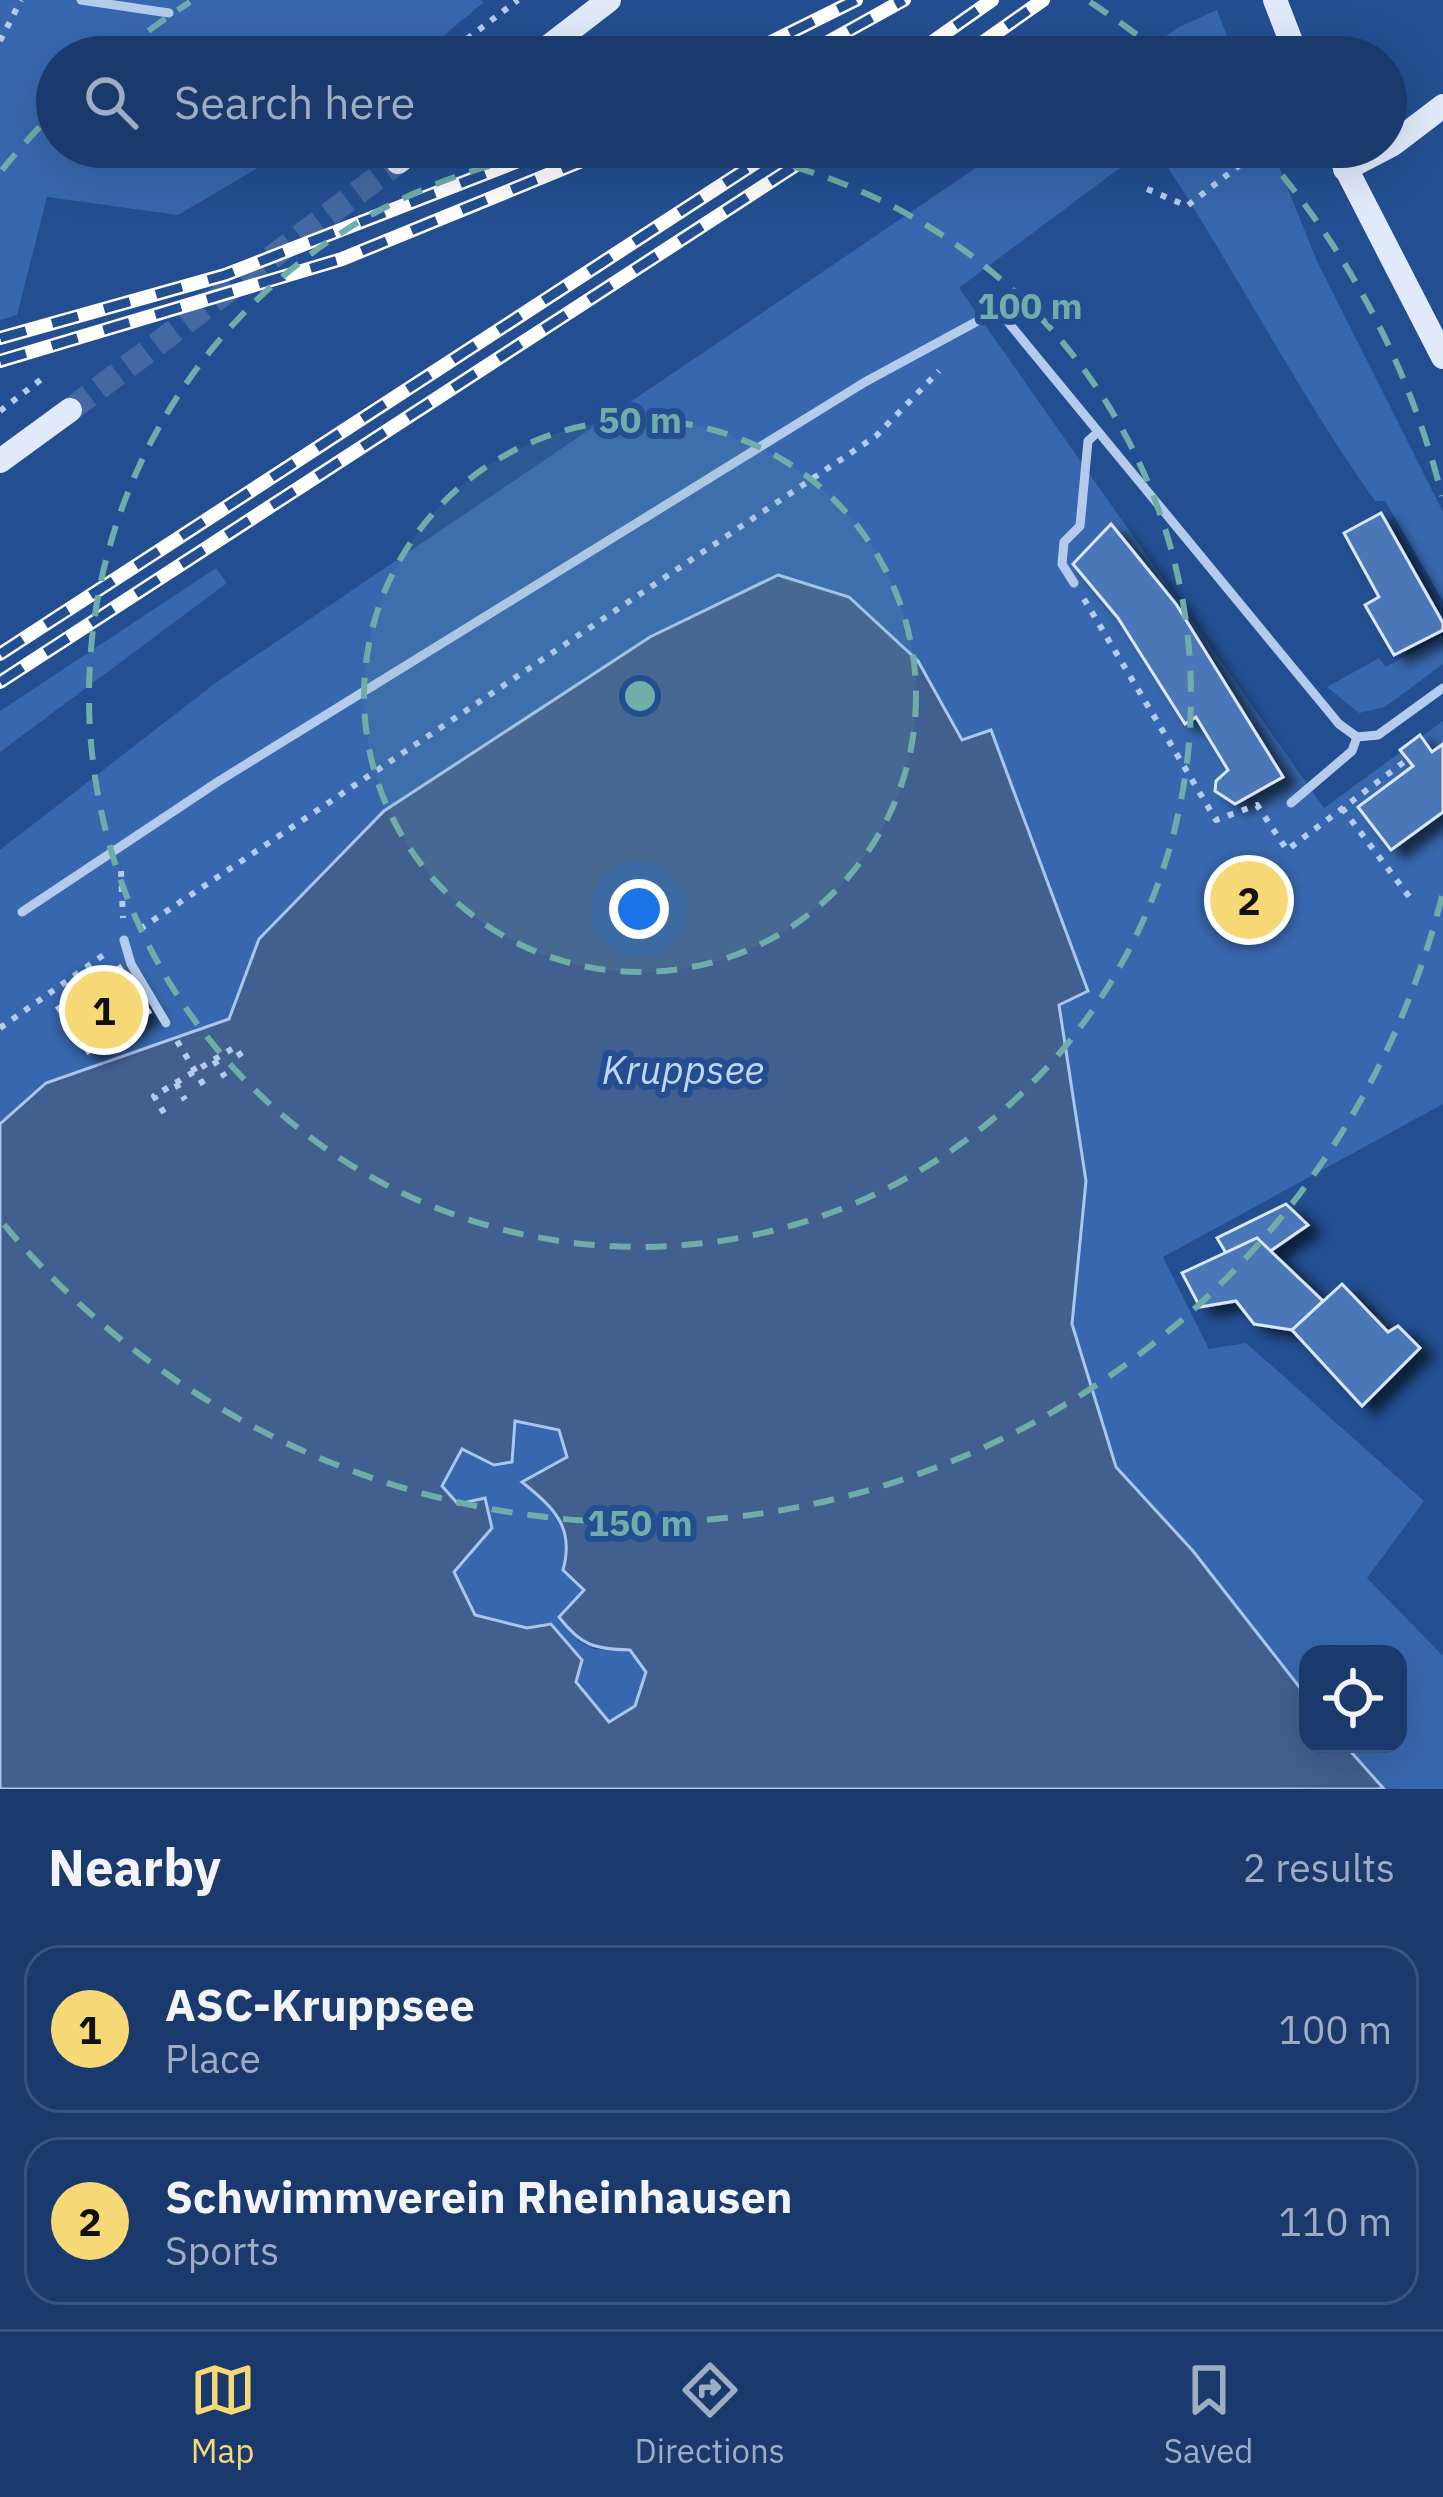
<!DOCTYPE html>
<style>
:root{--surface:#1a3a6d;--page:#234172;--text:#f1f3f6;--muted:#9fadc2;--line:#385480;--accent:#f7d877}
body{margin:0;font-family:"IBM Plex Sans",sans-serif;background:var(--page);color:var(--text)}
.controls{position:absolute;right:36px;bottom:36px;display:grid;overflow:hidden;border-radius:24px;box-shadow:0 12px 48px #0002}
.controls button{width:108px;height:108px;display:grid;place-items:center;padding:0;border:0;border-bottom:3px solid var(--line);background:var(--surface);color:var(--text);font:60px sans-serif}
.you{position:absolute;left:639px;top:909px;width:42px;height:42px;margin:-30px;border:9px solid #fff;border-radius:50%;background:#1a73e8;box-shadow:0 0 0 18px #1a73e833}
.badge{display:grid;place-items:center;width:78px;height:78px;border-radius:50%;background:var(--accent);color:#111;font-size:39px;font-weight:700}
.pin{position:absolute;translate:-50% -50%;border:6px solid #fff;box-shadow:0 3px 12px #0006}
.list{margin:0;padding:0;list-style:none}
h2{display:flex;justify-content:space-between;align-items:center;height:156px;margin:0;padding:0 48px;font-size:51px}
h2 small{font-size:39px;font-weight:400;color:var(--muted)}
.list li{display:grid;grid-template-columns:78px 1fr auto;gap:36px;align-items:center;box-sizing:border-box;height:168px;margin:0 24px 24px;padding:0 24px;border:3px solid var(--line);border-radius:36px}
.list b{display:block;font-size:45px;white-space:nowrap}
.list p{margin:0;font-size:39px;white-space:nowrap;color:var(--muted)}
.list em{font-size:39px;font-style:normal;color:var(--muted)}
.icon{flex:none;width:66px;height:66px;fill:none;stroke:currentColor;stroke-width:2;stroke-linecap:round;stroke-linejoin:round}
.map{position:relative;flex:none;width:1443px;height:1789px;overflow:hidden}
.search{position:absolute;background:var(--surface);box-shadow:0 12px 48px #0002;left:36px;right:36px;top:36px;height:132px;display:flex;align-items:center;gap:30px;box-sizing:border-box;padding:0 42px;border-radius:66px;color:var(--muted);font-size:45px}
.sheet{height:540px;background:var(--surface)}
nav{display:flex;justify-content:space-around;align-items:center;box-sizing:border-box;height:168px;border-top:3px solid var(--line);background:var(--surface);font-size:33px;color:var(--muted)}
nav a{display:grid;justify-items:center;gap:6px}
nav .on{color:var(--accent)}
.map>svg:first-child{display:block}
.green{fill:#3767ae}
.water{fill:#415f8f;stroke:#a9c6ed;stroke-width:3;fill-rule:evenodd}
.building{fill:#4b77b8;stroke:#dae7f9;stroke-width:3;filter:url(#shadow)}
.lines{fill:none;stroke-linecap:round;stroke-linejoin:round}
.secondary-tunnel{stroke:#4469a2;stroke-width:24;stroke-dasharray:24 12;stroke-linecap:butt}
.path{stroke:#b4cbec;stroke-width:6;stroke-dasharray:6 9;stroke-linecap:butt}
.lane{stroke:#b4cbec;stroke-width:9}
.secondary{stroke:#e0eafa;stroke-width:24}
.rail-casing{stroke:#fff;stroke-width:14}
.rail{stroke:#234e91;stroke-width:9;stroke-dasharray:27;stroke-linecap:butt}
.ring{fill:none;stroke:#6fada8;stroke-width:6;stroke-dasharray:21 15}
.labels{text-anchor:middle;stroke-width:12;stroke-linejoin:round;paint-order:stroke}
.water-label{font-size:39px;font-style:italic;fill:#c1d6f3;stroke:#234e91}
.centre{fill:#6fada8;stroke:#234e91;stroke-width:6}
.ring-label{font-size:36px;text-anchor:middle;font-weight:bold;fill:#6fada8;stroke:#234e91;stroke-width:12;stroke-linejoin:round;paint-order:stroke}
</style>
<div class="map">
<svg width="1443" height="1789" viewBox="0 0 1443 1789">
<defs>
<filter id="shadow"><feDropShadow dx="13" dy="8" stdDeviation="6" flood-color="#0009"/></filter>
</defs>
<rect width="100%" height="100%" fill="#234e91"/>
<g class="green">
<polygon points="0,0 480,0 484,2 418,57 57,57 57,147 293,147 178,215 47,197 17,315 0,320"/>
<polygon points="1217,10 1235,57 1136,57 1179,27"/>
<polygon points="1007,147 1148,147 959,288 1324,808 1443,721 1443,1104 1163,1257 1209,1349 1246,1343 1424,1501 1367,1578 1443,1656 1443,1789 1384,1789 1344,1744 1398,1744 1398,1654 1308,1654 1308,1698 1193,1551 1116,1467 1072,1324 1086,1181 1059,1005 1088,991 991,731 962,740 918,661 259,938 229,1019 47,1083 0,1124 0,850 218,681"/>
<path d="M1162 147H1271L1317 261 1443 512V601L1385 501H1375C1299 394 1239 277 1167 166Z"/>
<polygon points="216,568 227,583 0,752 0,711"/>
<polygon points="1443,635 1443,664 1385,707 1359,713 1327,687 1379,658 1386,667"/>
<polygon points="515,1421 559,1430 567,1457 558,1512 584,1590 578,1641 594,1649 630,1650 646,1672 635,1706 608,1722 527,1628 475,1615 454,1572 492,1528 484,1498 458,1504 441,1487 462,1449 493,1465"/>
</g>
<path class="water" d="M778 575 849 597 918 661 962 740 991 730 1088 991 1059 1005 1086 1181 1072 1324 1116 1467 1193 1551 1308 1698V1744H1344L1384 1789H0V1124L46 1083 229 1019 259 939 384 811 650 637ZM515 1421 559 1430 567 1457 522 1482C554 1508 575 1527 563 1570L584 1590 559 1617C581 1646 595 1649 630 1650L646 1672 635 1706 609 1722 576 1682 582 1660 551 1624 527 1628 475 1615 454 1572 492 1528 485 1498 458 1504 442 1486 462 1449 494 1465 512 1462Z"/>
<g class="building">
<polygon points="1381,513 1443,623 1443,630 1394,655 1365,605 1379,597 1344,533"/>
<polygon points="1111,524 1176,604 1283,777 1235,804 1215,791 1216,781 1228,770 1196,717 1185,724 1118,618 1073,564"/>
<polygon points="1420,735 1432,752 1443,744 1443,812 1391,850 1358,807 1413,766 1400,750"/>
<polygon points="120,966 150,1012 88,1053 57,1008"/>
<polygon points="1286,1204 1308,1225 1269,1252 1257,1238 1226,1253 1217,1238"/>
<polygon points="1257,1238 1323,1301 1292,1330 1254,1324 1236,1301 1200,1307 1182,1273"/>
<polygon points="1342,1284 1388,1332 1398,1326 1420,1348 1362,1406 1292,1330"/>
</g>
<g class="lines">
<polyline class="secondary-tunnel" points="70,410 398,162"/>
<g class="path">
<polyline points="0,41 21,0"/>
<polyline points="443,57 518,0"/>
<polyline points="1147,189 1187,206 1263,147"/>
<polyline points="0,411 43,378"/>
<polyline points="1084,599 1216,820 1257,805 1287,850 1408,759"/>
<polyline points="1342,808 1411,899"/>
<polyline points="121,871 123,918"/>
<polyline points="140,929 876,436 939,371"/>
<polyline points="0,1028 105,954"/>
<polyline points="177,1041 206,1089"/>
<polyline points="214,1060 225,1077"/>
<polyline points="176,1083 185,1100"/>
<polyline points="164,1113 154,1096 235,1047 246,1064"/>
</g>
<g class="lane">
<polyline points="81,0 169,13"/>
<polyline points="1074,583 1062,564 1064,542 1080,526 1088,441 1098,432"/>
<polyline points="1291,803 1352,751 1357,737"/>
<polyline points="22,912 219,781 865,382 998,310 1339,724 1357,737 1378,735 1443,688"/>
<polyline points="124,940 131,964 166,1023"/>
</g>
<g class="secondary">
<polyline points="1275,0 1297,57"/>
<polyline points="535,57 609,0"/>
<polyline points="1335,147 1443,357"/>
<polyline points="398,162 417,147"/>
<polyline points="1345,169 1393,144 1443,106"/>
<polyline points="0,461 70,410"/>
</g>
<g class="rail-casing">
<g id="rail">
<polyline points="741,57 856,0"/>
<polyline points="801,57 904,0"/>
<polyline points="911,57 992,0"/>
<polyline points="962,57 1043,0"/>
<polyline points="0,338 225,275 554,147"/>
<polyline points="0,361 342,259 616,147"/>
<polyline points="0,654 780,147"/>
<polyline points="0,682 824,147"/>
</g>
</g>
<use href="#rail" class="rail"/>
</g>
<circle cx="640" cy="696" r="276" fill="#6fada8" fill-opacity=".12"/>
<g class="ring">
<circle cx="640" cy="696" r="276"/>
<path d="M688 147A551 551 0 1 1 592 147"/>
<path d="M1442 896A827 827 0 0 1 2 1222M2 170A827 827 0 0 1 55 111M120 53A827 827 0 0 1 190 2M1090 2A827 827 0 0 1 1160 53M1259 148A827 827 0 0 1 1442 496"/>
</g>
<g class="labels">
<g class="water-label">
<text x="683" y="1084">Kruppsee</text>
</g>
</g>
<circle cx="640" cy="696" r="18" class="centre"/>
<g class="ring-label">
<text x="1030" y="319">100 m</text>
<text x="640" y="433">50 m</text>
<text x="640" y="1536">150 m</text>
</g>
</svg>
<div class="controls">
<button><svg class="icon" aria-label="locate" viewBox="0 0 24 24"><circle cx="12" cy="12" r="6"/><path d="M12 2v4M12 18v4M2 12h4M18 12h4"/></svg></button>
</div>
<div class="you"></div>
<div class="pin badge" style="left:104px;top:1010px">1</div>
<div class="pin badge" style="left:1249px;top:900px">2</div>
<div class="search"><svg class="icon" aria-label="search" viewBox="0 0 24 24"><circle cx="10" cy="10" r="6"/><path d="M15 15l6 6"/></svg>Search here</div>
</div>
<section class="sheet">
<h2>Nearby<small>2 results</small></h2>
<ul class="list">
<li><span class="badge">1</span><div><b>ASC-Kruppsee</b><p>Place</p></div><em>100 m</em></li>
<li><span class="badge">2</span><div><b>Schwimmverein Rheinhausen</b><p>Sports</p></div><em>110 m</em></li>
</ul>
</section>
<nav>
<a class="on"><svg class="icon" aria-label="map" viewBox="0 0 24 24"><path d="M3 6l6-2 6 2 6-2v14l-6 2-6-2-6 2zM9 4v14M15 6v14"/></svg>Map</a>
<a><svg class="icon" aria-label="directions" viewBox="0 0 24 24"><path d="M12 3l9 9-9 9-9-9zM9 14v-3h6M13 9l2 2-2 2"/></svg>Directions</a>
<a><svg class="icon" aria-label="saved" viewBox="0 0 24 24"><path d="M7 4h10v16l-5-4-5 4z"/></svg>Saved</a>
</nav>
